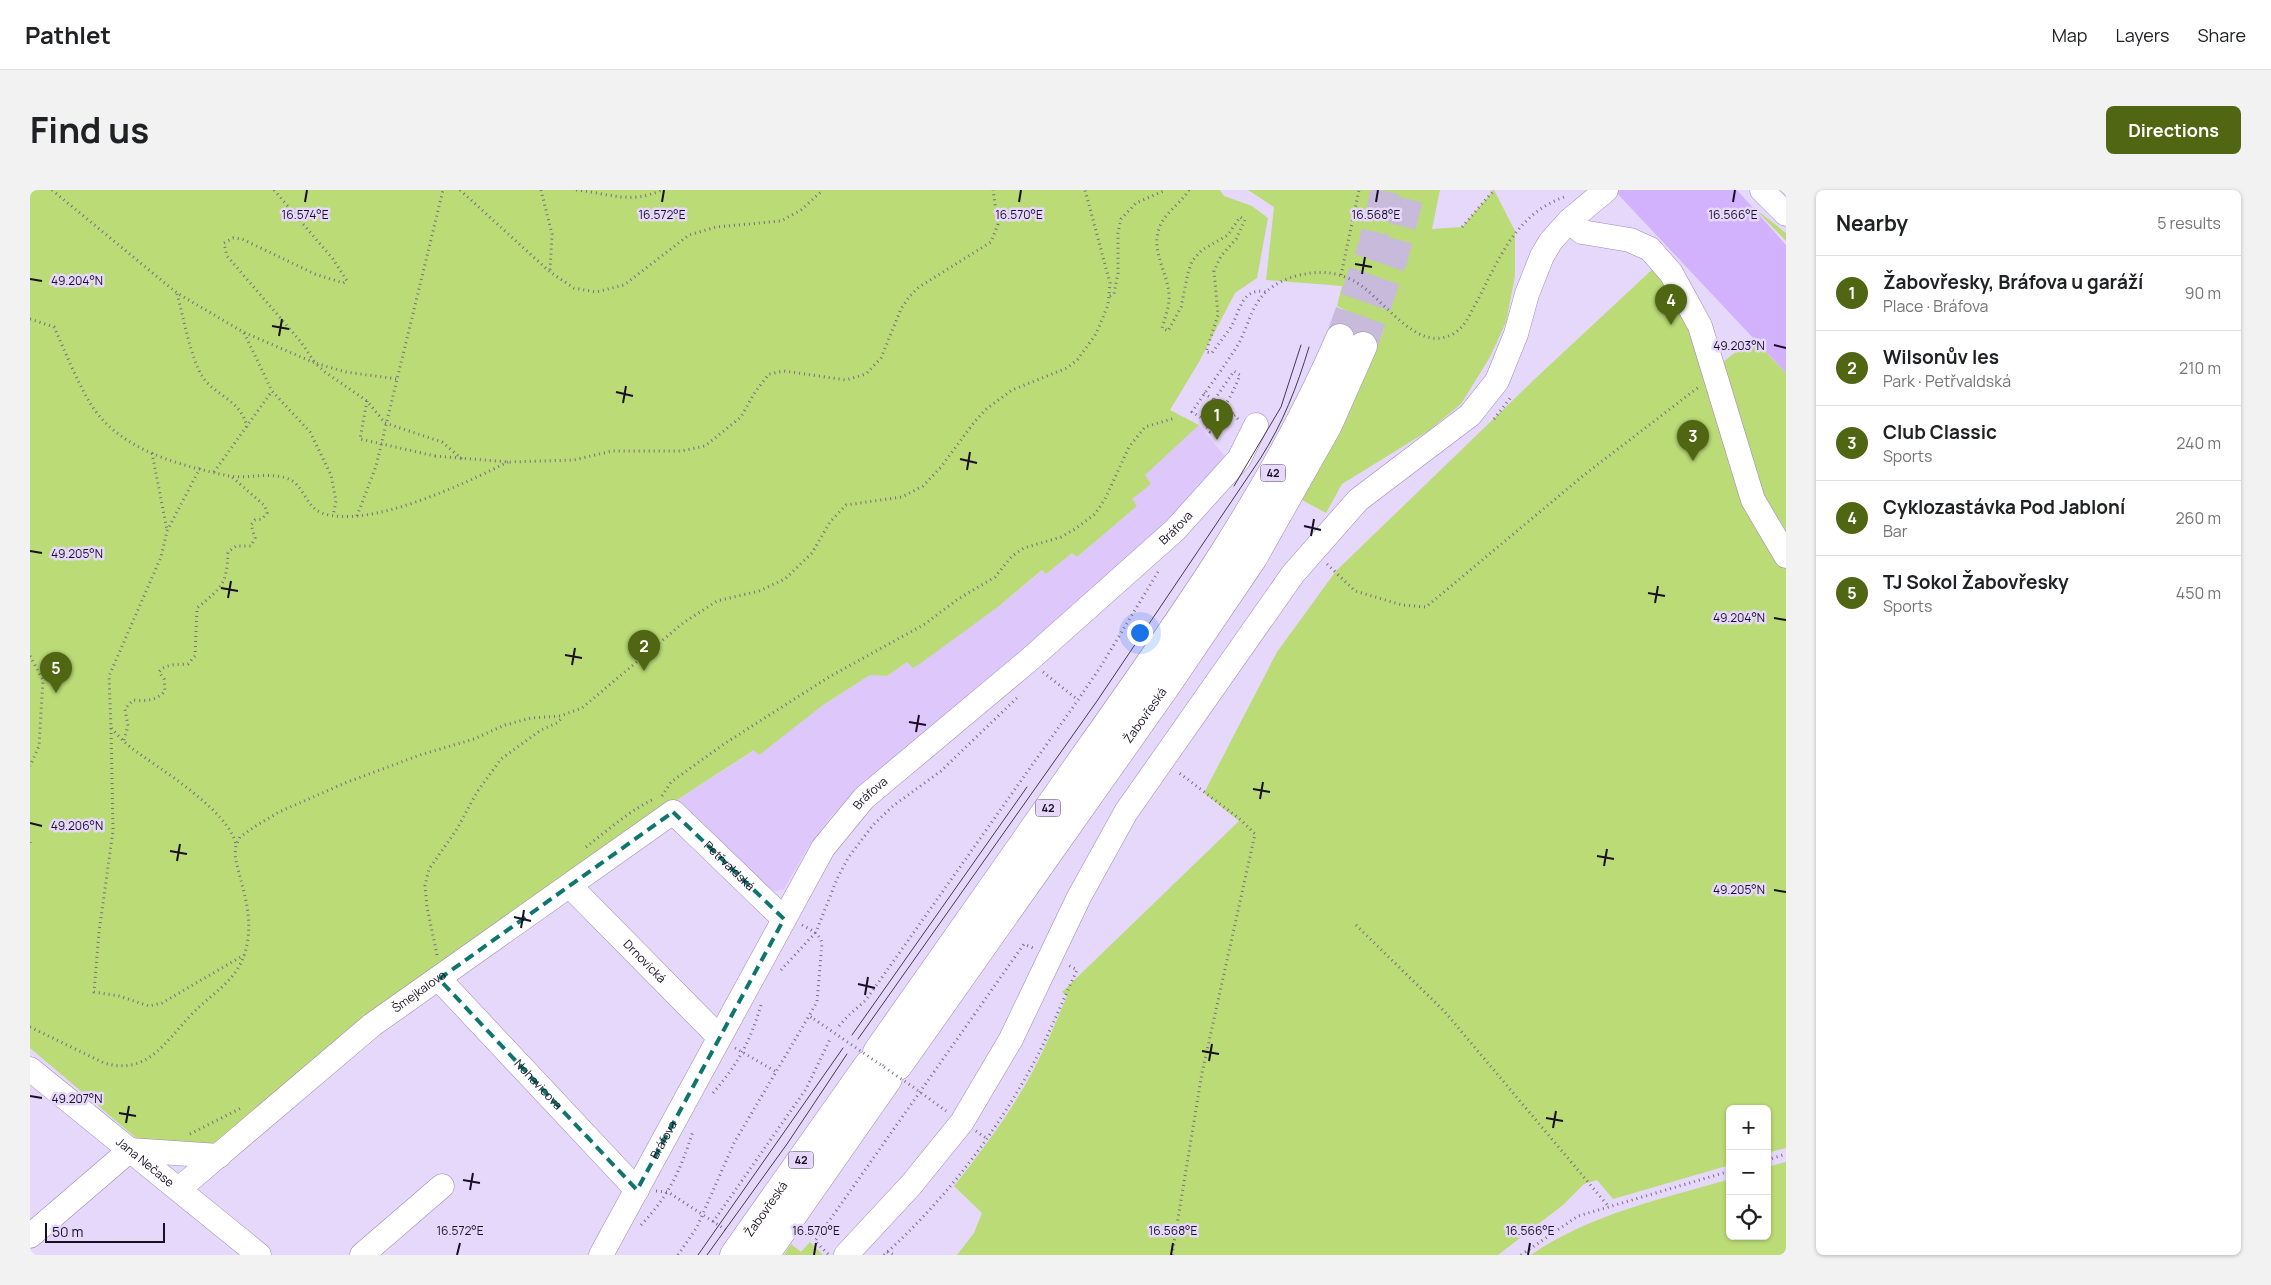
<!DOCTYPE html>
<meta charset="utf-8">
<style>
:root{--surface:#fff;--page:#f2f2f2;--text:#202124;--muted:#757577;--line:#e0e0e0;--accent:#506613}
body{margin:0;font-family:Manrope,sans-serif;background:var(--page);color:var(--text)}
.controls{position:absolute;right:15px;bottom:15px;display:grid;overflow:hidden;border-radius:8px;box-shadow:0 1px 4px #0004}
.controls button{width:45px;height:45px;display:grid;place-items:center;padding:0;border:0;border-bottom:1px solid var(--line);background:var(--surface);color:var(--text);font:25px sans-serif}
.scale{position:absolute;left:15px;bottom:12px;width:120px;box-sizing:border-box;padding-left:5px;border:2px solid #191024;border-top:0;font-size:14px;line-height:18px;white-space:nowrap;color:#191024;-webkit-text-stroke:4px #e6d8fb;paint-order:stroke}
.you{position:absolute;left:1109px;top:442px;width:18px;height:18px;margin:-12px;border:4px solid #fff;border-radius:50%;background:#1a73e8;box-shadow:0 0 0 8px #1a73e833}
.badge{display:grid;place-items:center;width:32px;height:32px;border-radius:50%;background:var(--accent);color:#fff;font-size:16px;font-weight:700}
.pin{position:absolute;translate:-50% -41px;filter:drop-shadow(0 1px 2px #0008)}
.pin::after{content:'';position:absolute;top:26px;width:18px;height:15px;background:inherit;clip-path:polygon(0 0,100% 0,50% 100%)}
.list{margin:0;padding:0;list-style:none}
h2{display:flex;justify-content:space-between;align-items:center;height:65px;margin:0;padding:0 20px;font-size:21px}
h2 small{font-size:16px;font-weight:400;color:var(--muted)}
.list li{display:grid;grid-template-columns:32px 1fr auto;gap:15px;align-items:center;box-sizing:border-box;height:75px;padding:0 20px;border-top:1px solid var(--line)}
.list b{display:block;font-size:19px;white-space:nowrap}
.list p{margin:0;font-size:16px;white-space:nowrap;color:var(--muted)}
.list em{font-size:16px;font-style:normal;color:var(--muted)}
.icon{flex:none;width:28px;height:28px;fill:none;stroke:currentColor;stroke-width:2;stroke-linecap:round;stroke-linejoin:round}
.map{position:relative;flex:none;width:1756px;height:1065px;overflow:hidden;border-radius:8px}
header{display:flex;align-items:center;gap:30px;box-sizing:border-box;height:70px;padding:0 25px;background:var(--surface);border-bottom:1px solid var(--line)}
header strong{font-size:24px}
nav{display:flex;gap:28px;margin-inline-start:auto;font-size:18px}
.intro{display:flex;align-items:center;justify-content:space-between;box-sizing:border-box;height:120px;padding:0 30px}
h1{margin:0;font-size:35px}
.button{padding:12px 22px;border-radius:8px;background:var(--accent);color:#fff;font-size:18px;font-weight:700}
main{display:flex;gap:30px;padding:0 30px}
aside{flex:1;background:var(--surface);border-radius:8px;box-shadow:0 1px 4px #0004}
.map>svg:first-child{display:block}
.built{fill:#ddc7fb}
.green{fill:#badb76}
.water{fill:#d2b2fd}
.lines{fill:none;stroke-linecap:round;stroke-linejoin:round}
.highway-tunnel{stroke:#c7badb;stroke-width:28;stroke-dasharray:28 14;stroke-linecap:butt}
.minor-casing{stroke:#9d86bc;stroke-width:25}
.highway-casing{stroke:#9d86bc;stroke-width:29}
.path{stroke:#786d88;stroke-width:3;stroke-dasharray:1 4;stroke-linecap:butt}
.minor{stroke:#fff;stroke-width:24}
.highway{stroke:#fff;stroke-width:28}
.tram{stroke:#433950;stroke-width:1}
.path-bridge{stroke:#786d88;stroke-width:3;stroke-dasharray:1 4;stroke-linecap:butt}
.marked{fill:none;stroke:#0f766e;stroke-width:4;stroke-dasharray:10 6;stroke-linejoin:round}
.ticks{fill:none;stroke:#191024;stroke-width:2}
.labels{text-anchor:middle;stroke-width:5;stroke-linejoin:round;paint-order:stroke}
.shield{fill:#e6d8fb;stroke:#564c64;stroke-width:1}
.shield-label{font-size:11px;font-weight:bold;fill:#191024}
.street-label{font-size:12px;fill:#191024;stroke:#e6d8fb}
.ticks-label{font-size:12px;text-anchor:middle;fill:#191024;stroke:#e6d8fb;stroke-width:5;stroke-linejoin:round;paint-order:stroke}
</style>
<header>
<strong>Pathlet</strong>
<nav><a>Map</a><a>Layers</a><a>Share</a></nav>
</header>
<div class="intro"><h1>Find us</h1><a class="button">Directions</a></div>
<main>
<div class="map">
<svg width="1756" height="1065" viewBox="0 0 1756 1065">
<rect width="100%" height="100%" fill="#e6d8fb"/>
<polygon class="built" points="1169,235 1208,282 833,597 801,626 777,659 754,699 741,702 666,627 645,611 725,560 729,564 793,515 840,485 857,486 877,472 969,416 1013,380 1016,384 1042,363 1047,367 1107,316 1102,310 1114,285"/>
<g class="green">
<polygon points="0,0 1190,0 1194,6 1222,16 1238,28 1227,88 1205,103 1169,172 1140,220 1169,235 1115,285 1121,294 1102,309 1107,316 1047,367 1042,363 1016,384 1012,380 969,416 891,473 883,478 877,472 857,486 840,485 793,515 729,565 724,560 645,611 190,951 176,955 112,953 0,858"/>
<polygon points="1218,0 1410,0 1402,39 1432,37 1463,1 1461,0 1464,0 1485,41 1485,86 1476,132 1460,167 1431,214 1398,241 1312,294 1296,323 1272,310 1337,182 1354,139 1307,116 1312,96 1236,90 1244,17"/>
<polygon points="1724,18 1756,43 1756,51"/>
<path d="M1626 76 1656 130 1677 185 1723 148 1756 183V958L1737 963V919H1700V975L1583 1009 1567 990 1554 994 1533 1015 1468 1065H927L944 1043 952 1023 924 996C955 957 987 914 1009 869 1019 849 1028 827 1037 806L1032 802 1209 631 1174 603 1247 462 1306 381 1508 186Z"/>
<path d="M1756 972V1065H1501C1560 1024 1632 1009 1700 989V1046H1737V977Z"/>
<polygon points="780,1052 793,1065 754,1065 761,1054 771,1062"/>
</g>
<polygon class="water" points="1584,0 1707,0 1756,55 1756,183"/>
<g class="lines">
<g class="highway-tunnel">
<polyline points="1310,148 1342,57 1355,0"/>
<polyline points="1333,156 1365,64 1381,0"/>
</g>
<g class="minor-casing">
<g id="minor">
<polyline points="1732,0 1756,24"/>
<polyline points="1539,31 1552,42 1600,50 1611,55 1620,59 1641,83 1670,136 1723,310 1756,366"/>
<path id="s1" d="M540 696 689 847"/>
<path id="s2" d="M409 789 607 1000"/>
<path id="s3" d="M0 879 229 1065"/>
<polyline points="100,960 189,966"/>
<path id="s4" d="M149 999 342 835 643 622 754 729"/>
<polyline points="0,1046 100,960"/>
<polyline points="332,1065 412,996"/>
<path id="s5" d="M571 1065 793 658 834 608 999 470 1145 340 1209 269 1226 235"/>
<polyline points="816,1065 881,995 932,932 981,849 1049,707 1096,622 1263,384 1328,310 1440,225 1467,191 1486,144 1497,104 1512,66 1521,51 1539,31 1576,0"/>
</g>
</g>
<g class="highway-casing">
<g id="highway">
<path d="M847 862C918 761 988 661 1059 560 1152 429 1246 296 1310 148"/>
<path id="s6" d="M868 876 1139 492 1223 368 1298 235 1333 156"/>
<path id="s7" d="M704 1065 838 875"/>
<polyline points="735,1065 858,889"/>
</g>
</g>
<g class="path">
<polyline points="22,0 147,103 213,142 285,173 295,182 337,211 355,233 412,252 432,269"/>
<polyline points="244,0 303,69 317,91 313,93 285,84 212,49 203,48 194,53 197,66 271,152 285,173 316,182 367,189"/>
<polyline points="430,0 520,82 544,98 566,102 594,95 659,45 686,37 751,31 771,20 793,0"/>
<polyline points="511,0 522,44 520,82"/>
<path d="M546 0C579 3 599 15 632 0"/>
<path d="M1159 0C1151 13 1136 22 1130 36 1120 61 1137 80 1139 104 1140 116 1135 127 1132 138L1138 141 1151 117 1158 83 1162 71 1172 60 1198 45 1210 27 1215 30 1206 49 1191 66 1184 81 1188 125 1176 162 1182 163C1188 154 1195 146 1201 137 1210 122 1211 97 1236 102"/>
<polyline points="1432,37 1464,0"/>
<polyline points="1311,85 1329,0"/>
<path d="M147 104C153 125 161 169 172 186 183 205 211 209 217 237"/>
<polyline points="1080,106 1084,104 1088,83 1088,43 1091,29 1106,13 1136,0"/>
<path d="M0 129 24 137C36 163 48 195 64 219 93 261 152 276 199 286 218 289 237 282 256 288 274 293 275 317 292 323 338 340 436 293 478 272"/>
<polyline points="214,143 242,201 280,242 301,285 306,311 303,326"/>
<polyline points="1174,203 1205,225"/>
<path d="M1208 229 1205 225 1180 242 1176 236C1193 223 1202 205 1210 185L1204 181 1172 228 1162 222C1177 199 1195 176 1209 153 1218 136 1221 117 1235 103 1245 93 1261 86 1275 84 1290 81 1305 82 1320 89 1352 103 1384 165 1423 144 1434 138 1439 126 1445 115 1469 70 1485 23 1537 6"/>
<polyline points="1464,229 1481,207"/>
<polyline points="122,263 137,340"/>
<polyline points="405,266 479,272 544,270 582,261 651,261 675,256 711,227 725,202 739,184 754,181 816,190 836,184 851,168 871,119 879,107 889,97 961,52 968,34 963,0"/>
<path d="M170 278 137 341 131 367 79 486 81 538C87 544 93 551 100 557 128 578 199 620 206 655"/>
<polyline points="184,282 242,201"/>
<polyline points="327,326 346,276 413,0"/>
<polyline points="1297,374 1325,401 1372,415 1396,417 1554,285 1670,196"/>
<polyline points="0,466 13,490 9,556 0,576"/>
<polyline points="1013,482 1048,510"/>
<polyline points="81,538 83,641 69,742 64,802 89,806 119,816 132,813 214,765"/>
<path d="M94 550 98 536 95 519 103 510C116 511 126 511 135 501L134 489 129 482C135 473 149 475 158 474L165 466 167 418C191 398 197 395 198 362L206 356H221L225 348 221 335 225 330 232 329 237 323 235 316 202 287"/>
<polyline points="632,606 641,592 694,554 799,487 895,434 928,409 965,387 982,366 994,358 1031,347 1045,339 1065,324 1075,309 1099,257 1115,237 1145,228"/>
<polyline points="0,652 0,655"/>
<path d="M556 657C578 640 599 621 624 609"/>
<path d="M772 735C781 740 789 743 792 753L787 812 779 826"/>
<polyline points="1326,735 1415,822 1579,1017"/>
<polyline points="407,765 397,717 395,696 399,679 427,639 447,602 471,569 511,540 527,533 531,529 530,526"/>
<polyline points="751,780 786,742 807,689 818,668 843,635 863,616 911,581 989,506"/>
<polyline points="809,836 818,826 836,810 1048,510 1071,476 1128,382"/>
<path d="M0 837 74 873C117 886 135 852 161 825 187 798 213 789 218 748 222 719 210 693 205 665L206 655 210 647 224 637 249 622 315 593 390 565 444 549 475 535 501 528 530 526 552 518 653 433 687 411 729 401 755 389 782 363 800 332 816 315 872 307 893 296 911 277 942 235 955 220 982 200 1037 178 1048 169 1066 144 1078 115 1080 93 1055 0"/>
<polyline points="705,858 745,881"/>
<polyline points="883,897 916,921"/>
<path d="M683 903C708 874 720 852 731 815"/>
<polyline points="946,941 956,948"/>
<polyline points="160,944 213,917"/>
<polyline points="1737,970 1756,964"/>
<polyline points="626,1001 638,1002 696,1040"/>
<polyline points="683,1032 776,899 800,849"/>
<path d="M611 1035C639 1006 651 979 663 941"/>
<polyline points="857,1062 864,1065"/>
<polyline points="798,1064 785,1051 994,754 1003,758"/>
<polyline points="648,1065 667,1037 704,953 779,826 784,829"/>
<path d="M854 1065C913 1012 964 946 1002 876 1019 845 1032 812 1047 780L1038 775"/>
<polyline points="1142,1065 1172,883 1225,644 1211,630 1148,582"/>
<polyline points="1491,1065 1548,1026 1700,981"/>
</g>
<use href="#minor" class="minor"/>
<use href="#highway" class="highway"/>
<g class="tram">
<polyline points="1204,296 1251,217 1271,155"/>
<polyline points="822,845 997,597"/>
<path d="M828 849 1067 511 1230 269C1253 233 1267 197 1279 157"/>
<polyline points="668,1065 813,858"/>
<polyline points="677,1065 757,954 817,864"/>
</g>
<g class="path-bridge">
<polyline points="337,211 330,249 405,266"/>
<polyline points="784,829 883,897"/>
</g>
</g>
<path class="marked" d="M643 622 754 729 607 1000 409 789Z"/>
<path class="ticks" d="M275 12 277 0M632 12 634 0M989 12 991 0M1346 12 1348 0M1703 12 1705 0M1325 74 1342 77M1332 84 1335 67M0 89 12 91M242 136 259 139M249 146 252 129M1744 155 1756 158M586 202 603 206M593 213 596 196M930 269 947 273M937 280 940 262M1274 336 1291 340M1281 346 1284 329M0 361 12 363M191 398 208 401M1618 403 1635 406M198 408 201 391M1625 413 1628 396M1744 428 1756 430M535 465 552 468M542 475 545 458M879 532 896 535M886 542 889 525M1223 599 1240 602M1230 609 1233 592M0 633 12 636M140 661 157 664M1567 666 1584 669M147 671 150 654M1574 676 1577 659M1744 700 1756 702M484 727 501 731M491 738 494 720M828 794 845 798M835 805 838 787M1172 861 1189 864M1179 871 1182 854M0 906 12 908M89 923 106 926M1516 928 1533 931M96 933 99 916M1523 938 1526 921M433 990 450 993M440 1000 443 983M427 1065 430 1053M784 1065 786 1053M1141 1065 1143 1053M1498 1065 1500 1053"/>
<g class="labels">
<g class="shield">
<rect x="1230.5" y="274.5" width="25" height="17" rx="4"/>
<rect x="1005.5" y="609.5" width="25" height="17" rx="4"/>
<rect x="758.5" y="961.5" width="25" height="17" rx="4"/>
</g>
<g class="shield-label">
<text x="1243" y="287">42</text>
<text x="1018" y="622">42</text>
<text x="771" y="974">42</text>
</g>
<g class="street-label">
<text dy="4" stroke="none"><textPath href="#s5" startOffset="941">Bráfova</textPath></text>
<text dy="4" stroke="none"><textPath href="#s6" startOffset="429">Žabovřeská</textPath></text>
<text dy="4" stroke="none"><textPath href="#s5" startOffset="536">Bráfova</textPath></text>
<text dy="4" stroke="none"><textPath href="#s4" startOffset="700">Petřvaldská</textPath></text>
<text dy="4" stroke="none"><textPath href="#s1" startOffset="106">Drnovická</textPath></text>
<text dy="4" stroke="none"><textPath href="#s4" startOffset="311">Šmejkalova</textPath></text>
<text dy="4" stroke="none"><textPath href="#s2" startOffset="145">Nohavicova</textPath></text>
<text dy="4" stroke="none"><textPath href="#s5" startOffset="131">Bráfova</textPath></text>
<text dy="4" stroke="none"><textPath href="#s3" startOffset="148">Jana Nečase</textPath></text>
<text dy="4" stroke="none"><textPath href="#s7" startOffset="56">Žabovřeská</textPath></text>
</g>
</g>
<g class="ticks-label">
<text x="275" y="29">16.574°E</text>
<text x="632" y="29">16.572°E</text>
<text x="989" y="29">16.570°E</text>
<text x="1346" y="29">16.568°E</text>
<text x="1703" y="29">16.566°E</text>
<text x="47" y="95">49.204°N</text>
<text x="1709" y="160">49.203°N</text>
<text x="47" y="368">49.205°N</text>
<text x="1709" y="432">49.204°N</text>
<text x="47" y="640">49.206°N</text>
<text x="1709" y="704">49.205°N</text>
<text x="47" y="913">49.207°N</text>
<text x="430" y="1045">16.572°E</text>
<text x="786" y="1045">16.570°E</text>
<text x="1143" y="1045">16.568°E</text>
<text x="1500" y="1045">16.566°E</text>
</g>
</svg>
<div class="controls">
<button>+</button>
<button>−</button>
<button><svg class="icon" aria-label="locate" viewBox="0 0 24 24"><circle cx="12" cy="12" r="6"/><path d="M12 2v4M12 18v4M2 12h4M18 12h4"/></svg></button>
</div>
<div class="scale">50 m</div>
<div class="you"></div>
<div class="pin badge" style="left:1187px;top:250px">1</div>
<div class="pin badge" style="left:614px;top:481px">2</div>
<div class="pin badge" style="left:1663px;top:271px">3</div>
<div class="pin badge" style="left:1641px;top:135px">4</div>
<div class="pin badge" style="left:26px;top:503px">5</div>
</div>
<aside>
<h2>Nearby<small>5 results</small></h2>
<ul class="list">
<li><span class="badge">1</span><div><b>Žabovřesky, Bráfova u garáží</b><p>Place · Bráfova</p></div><em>90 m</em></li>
<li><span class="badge">2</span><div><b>Wilsonův les</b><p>Park · Petřvaldská</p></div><em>210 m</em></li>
<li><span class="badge">3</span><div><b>Club Classic</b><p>Sports</p></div><em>240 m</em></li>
<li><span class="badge">4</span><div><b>Cyklozastávka Pod Jabloní</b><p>Bar</p></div><em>260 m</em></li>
<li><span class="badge">5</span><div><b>TJ Sokol Žabovřesky</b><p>Sports</p></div><em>450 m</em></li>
</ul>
</aside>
</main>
